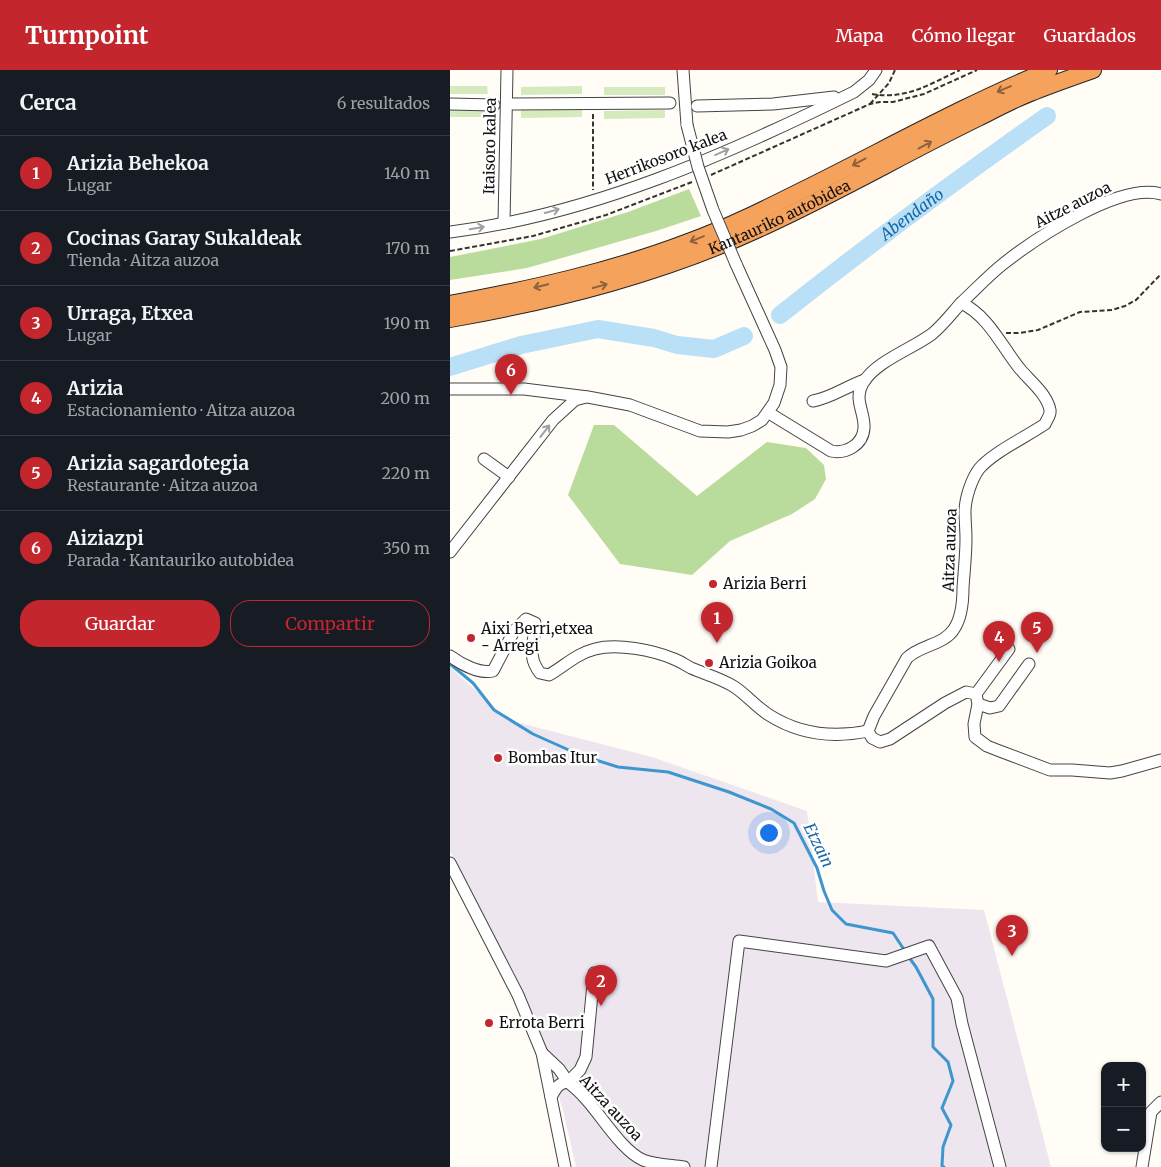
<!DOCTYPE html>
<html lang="es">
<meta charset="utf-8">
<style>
:root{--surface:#171b24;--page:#20242c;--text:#f1f3f6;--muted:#9ea1a6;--line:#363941;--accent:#c4262e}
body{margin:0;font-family:Merriweather,serif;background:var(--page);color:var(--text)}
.controls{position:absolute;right:15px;bottom:15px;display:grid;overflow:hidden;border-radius:10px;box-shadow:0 1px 4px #0004}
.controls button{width:45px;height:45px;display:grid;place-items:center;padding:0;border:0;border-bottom:1px solid var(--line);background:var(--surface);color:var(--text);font:25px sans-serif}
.you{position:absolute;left:318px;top:762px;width:18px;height:18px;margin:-12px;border:4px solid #fff;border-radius:50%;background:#1a73e8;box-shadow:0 0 0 8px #1a73e833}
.badge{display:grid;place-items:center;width:32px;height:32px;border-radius:50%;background:var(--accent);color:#fff;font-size:16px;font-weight:700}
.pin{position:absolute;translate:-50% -41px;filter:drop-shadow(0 1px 2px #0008)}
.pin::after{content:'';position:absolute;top:26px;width:18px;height:15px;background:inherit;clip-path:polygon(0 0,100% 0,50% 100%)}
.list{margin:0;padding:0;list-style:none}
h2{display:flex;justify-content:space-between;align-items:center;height:65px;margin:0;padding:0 20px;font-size:21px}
h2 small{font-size:16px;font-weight:400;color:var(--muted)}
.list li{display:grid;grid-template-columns:32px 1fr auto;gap:15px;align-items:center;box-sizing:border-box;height:75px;padding:0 20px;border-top:1px solid var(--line)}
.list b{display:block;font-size:19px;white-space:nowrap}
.list p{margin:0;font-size:16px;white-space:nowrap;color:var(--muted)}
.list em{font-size:16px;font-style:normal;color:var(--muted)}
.actions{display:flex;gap:10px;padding:15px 20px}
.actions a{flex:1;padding:11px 0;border:1px solid var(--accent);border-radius:20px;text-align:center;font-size:18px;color:var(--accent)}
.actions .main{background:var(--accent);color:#fff}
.map{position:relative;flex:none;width:711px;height:1097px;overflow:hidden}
header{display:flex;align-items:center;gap:30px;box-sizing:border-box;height:70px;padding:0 25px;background:var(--accent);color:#fff}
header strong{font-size:24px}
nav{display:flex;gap:28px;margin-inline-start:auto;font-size:18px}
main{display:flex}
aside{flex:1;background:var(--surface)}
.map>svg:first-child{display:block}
.industrial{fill:#eee6ef}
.green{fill:#d5ebbd}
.forest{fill:#b9dc9c}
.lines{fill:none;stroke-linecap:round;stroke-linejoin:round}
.stream{stroke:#3f96cf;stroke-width:3}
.river{stroke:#b9e0f7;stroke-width:18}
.minor-casing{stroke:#444;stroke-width:13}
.highway-casing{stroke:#222;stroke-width:18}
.path{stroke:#333;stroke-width:2;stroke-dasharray:5 2.5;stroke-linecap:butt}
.minor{stroke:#fff;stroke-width:11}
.highway{stroke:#f5a25d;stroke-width:16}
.minor-bridge-casing{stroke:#444;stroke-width:13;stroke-linecap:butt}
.minor-bridge{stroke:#fff;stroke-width:11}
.oneway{stroke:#8e613b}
.oneway2{stroke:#a0a0a0}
.poi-dot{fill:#c4262e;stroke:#fff;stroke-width:2}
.labels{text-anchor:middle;stroke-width:5;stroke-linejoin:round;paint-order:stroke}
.street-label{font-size:15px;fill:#111;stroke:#fff}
.poi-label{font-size:15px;fill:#111;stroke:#fff;text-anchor:start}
.water-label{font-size:16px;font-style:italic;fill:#1768a6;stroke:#fff}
</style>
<header>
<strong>Turnpoint</strong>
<nav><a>Mapa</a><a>Cómo llegar</a><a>Guardados</a></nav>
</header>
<main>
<aside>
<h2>Cerca<small>6 resultados</small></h2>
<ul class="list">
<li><span class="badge">1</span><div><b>Arizia Behekoa</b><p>Lugar</p></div><em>140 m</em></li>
<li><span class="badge">2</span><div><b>Cocinas Garay Sukaldeak</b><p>Tienda · Aitza auzoa</p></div><em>170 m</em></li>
<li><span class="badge">3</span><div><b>Urraga, Etxea</b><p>Lugar</p></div><em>190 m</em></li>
<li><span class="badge">4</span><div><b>Arizia</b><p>Estacionamiento · Aitza auzoa</p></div><em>200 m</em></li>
<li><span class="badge">5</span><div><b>Arizia sagardotegia</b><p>Restaurante · Aitza auzoa</p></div><em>220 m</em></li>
<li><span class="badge">6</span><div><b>Aiziazpi</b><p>Parada · Kantauriko autobidea</p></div><em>350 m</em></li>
</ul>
<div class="actions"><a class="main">Guardar</a><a>Compartir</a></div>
</aside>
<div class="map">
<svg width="711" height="1097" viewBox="0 0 711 1097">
<rect width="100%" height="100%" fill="#fffdf5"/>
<polygon class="industrial" points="0,597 58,650 202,687 357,741 368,832 534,840 601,1097 126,1097 113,1040 77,929 0,781"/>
<g class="green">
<polygon points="0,16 37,16 38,24 0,24"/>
<polygon points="132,16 132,24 71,25 71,17"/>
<rect x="154" y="17" width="61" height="8"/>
<rect x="0" y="39" width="37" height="8"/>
<polygon points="71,39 132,39 132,47 71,48"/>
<polygon points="215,40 215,48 154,49 154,41"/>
</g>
<g class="forest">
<polygon points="239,119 251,146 206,161 77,198 0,210 0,187 91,169 178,142"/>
<polygon points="144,355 164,355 247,426 317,372 356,378 374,395 376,409 365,429 342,444 280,471 242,505 170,494 118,425"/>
</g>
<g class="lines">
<g class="stream">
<polyline points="0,594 23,613 44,640 83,664 130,685 168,697 218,702 279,722 321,739 344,753 367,798 374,821 382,840 396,854 443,863 455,881"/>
<polyline points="458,886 466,897 483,929 483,977 498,992 503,1011 492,1038 501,1055 493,1077 492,1096 494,1097"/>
</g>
<g class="river">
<path id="s1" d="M330 245C417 176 506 110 597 46"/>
<polyline points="0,297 71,275 148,259 204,268 227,275 264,279 294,266"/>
</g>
<g class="minor-casing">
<g id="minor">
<polyline points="233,0 237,55"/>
<polyline points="0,34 44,35"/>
<polyline points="62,34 220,33"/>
<polyline points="247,36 323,34 384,27"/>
<polyline points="54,153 57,0"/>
<path d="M0 162C141 145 278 84 404 22L419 10 426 0"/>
<path d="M511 233C525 220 539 205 553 194 586 168 670 112 711 124"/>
<polyline points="0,319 74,319 138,327 180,335 250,361 278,362 291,360 302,356 312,350 324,333 330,315 331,297 325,280 286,194"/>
<path d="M363 331C381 328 397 316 415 310"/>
<path d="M319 343 381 381C396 384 413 375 414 358 415 342 403 329 413 313 426 291 462 279 482 264 493 255 502 243 511 233 538 245 552 277 570 299 580 311 597 324 600 340 601 345 597 349 595 354 576 367 542 383 529 399 521 410 515 429 515 442 515 451 516 460 516 469 516 485 514 502 513 518 513 532 512 547 504 559 494 575 470 575 457 588L424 646 418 661 422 668 430 672 440 669 495 633 516 622 526 624 528 634 524 654 525 667 537 676 547 680 600 700H622L660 703 672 701 711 690"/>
<polyline points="34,389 59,407"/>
<polyline points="0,482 103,350 125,330 136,327"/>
<path d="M0 586C11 594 29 604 43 601L64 561 76 549 85 553C85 574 76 585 90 603L99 605C116 595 126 584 145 579 167 573 203 580 224 589 230 591 235 595 241 598 255 604 270 608 283 616 296 624 306 637 319 645 349 664 384 668 418 661"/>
<polyline points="526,624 559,579"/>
<polyline points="528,634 540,638 549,636 579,594"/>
<polyline points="0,793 68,925 92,983 115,1097"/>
<polyline points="92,983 109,999 118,1012 130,1000 136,987 144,903"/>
<path d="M101 1027C106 1018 108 1013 118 1012 124 1017 130 1022 135 1028 151 1045 172 1081 193 1090 205 1095 221 1095 234 1097"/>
<polyline points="261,1097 289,871 436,891 479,876 507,928 512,954 550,1097"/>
<polyline points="692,1097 701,1042 711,1032"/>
</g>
</g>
<g class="highway-casing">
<g id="highway">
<path d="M0 234C82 219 163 201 241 171 279 157 315 139 351 121 434 80 514 35 599 0"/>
<path id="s2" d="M0 249C108 230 215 203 315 156 387 123 456 83 528 48 546 39 564 29 583 22 603 14 623 7 643 0"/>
</g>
</g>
<g class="path">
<path d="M422 24C456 30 480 14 510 0"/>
<polyline points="420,34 439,13 445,0"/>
<polyline points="143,44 143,120"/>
<polyline points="261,105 420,34 430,32 443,32 474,24 527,0"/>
<polyline points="0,181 83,166 156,145 242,112"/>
<polyline points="556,263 570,263 588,260 630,242 662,240 675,236 686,230 711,204"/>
</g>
<use href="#minor" class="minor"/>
<use href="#highway" class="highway"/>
<g class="minor-bridge-casing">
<polyline id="minor-bridge" points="237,55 248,97 263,140 286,194"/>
</g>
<use href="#minor-bridge" class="minor-bridge"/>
</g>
<defs><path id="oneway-shaft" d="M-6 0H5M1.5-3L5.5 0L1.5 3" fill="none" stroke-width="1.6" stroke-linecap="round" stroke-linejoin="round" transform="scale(1.25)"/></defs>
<g class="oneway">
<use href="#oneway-shaft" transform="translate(554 19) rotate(157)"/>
<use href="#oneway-shaft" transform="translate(475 75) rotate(-28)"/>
<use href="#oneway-shaft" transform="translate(409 92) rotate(152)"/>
<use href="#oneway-shaft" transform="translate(247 169) rotate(158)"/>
<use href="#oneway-shaft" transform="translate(91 216) rotate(167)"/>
<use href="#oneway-shaft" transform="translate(150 216) rotate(-15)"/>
</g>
<g class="oneway2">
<use href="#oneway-shaft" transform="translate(272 82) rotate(-24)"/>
<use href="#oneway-shaft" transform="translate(102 141) rotate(-15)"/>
<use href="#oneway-shaft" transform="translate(27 158) rotate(-10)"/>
<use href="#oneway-shaft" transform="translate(95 361) rotate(-52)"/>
</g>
<g class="poi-dot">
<circle cx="263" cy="514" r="5"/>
<circle cx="21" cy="568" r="5"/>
<circle cx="259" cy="593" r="5"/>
<circle cx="48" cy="688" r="5"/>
<circle cx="39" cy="953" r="5"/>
</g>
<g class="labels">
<g class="street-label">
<text transform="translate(40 76) rotate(-89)" y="5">Itaisoro kalea</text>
<text transform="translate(216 87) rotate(-21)" y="5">Herrikosoro kalea</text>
<text transform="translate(623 135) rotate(-27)" y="5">Aitze auzoa</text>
<text dy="5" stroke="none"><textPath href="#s2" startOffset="346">Kantauriko autobidea</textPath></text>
<text transform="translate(500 480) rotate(-88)" y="5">Aitza auzoa</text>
<text transform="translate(161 1038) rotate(47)" y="5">Aitza auzoa</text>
</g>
<g class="poi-label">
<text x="273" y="519">Arizia Berri</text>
<text x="31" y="564">Aixi Berri,etxea<tspan x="31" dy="17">- Arregi</tspan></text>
<text x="269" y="598">Arizia Goikoa</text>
<text x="58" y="693">Bombas Itur</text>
<text x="49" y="958">Errota Berri</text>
</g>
<g class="water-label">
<text dy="6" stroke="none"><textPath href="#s1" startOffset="166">Abendaño</textPath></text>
<text transform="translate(369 775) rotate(64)" y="6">Etzain</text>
</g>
</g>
</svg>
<div class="controls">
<button>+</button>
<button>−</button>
</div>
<div class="you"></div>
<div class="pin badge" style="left:267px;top:573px">1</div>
<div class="pin badge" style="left:151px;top:936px">2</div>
<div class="pin badge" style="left:562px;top:886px">3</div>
<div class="pin badge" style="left:549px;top:592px">4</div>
<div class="pin badge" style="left:587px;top:583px">5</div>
<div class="pin badge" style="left:61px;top:325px">6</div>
</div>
</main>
